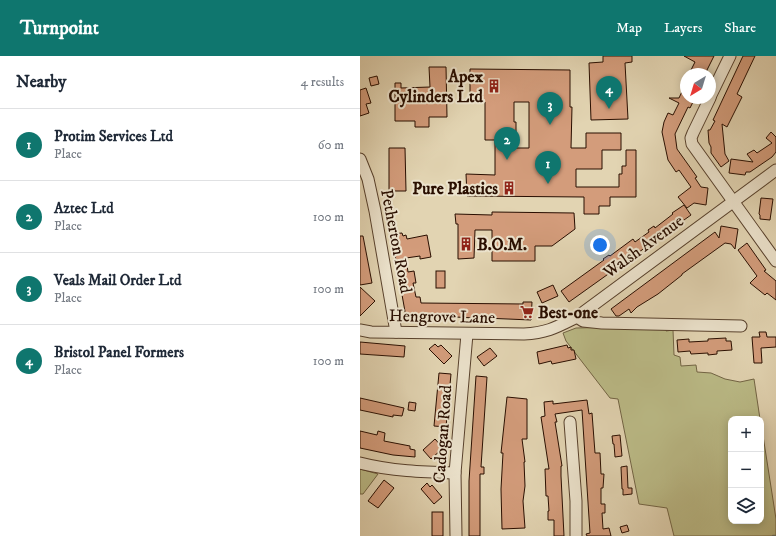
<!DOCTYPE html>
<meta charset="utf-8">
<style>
:root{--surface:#fff;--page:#f6f6f7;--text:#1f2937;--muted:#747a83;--line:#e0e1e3;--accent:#0f766e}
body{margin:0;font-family:"IM FELL DW Pica",serif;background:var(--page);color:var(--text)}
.controls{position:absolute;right:12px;bottom:12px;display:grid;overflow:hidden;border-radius:8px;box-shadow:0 2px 10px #0003}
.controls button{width:36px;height:36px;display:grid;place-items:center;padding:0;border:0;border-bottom:1px solid var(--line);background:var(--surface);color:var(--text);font:20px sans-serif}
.compass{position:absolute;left:320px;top:12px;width:36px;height:36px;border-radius:50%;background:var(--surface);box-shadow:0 2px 10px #0003;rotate:218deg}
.you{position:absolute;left:240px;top:189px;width:14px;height:14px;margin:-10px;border:3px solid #fff;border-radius:50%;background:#1a73e8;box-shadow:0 0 0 6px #1a73e833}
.badge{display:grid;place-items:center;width:26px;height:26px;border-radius:50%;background:var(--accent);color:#fff;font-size:13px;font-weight:700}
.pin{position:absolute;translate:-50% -33px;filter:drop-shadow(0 1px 2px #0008)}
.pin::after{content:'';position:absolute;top:21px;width:14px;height:12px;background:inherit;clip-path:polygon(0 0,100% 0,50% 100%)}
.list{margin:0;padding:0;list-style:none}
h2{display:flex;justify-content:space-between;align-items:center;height:52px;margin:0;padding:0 16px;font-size:17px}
h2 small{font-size:13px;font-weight:400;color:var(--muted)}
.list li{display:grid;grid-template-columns:26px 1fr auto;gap:12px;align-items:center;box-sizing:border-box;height:72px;padding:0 16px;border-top:1px solid var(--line)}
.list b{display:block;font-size:15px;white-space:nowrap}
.list p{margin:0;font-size:13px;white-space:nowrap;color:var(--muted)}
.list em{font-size:13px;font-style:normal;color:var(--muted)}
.icon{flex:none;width:22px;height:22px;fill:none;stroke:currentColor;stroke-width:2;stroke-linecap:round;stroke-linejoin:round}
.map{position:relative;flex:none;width:416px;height:480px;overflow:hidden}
header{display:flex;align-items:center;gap:24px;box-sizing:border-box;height:56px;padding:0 20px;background:var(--accent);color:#fff}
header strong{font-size:19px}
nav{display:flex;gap:22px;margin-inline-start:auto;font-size:14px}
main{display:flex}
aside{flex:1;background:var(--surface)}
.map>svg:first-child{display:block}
.green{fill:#bbbb87;stroke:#726444}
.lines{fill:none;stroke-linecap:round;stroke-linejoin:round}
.stream{stroke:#6a746a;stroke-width:2.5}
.building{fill:#d39c7b;stroke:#290e00;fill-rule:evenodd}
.minor-casing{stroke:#57402c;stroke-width:13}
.minor{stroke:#ece3cd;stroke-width:11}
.labels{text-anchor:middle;stroke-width:4;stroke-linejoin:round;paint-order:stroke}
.poi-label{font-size:17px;font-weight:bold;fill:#290e00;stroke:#ece3cd;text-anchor:end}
.street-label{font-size:17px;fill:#290e00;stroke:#ece3cd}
</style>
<header>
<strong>Turnpoint</strong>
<nav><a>Map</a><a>Layers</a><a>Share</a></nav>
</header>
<main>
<aside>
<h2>Nearby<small>4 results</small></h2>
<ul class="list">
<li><span class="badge">1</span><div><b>Protim Services Ltd</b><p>Place</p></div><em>60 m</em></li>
<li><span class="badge">2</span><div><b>Aztec Ltd</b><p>Place</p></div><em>100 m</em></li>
<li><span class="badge">3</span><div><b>Veals Mail Order Ltd</b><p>Place</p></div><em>100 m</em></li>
<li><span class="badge">4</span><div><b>Bristol Panel Formers</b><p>Place</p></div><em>100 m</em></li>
</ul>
</aside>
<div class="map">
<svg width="416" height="480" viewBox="0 0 416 480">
<rect width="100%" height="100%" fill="#e2d4b2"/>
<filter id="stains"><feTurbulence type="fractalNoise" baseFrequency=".005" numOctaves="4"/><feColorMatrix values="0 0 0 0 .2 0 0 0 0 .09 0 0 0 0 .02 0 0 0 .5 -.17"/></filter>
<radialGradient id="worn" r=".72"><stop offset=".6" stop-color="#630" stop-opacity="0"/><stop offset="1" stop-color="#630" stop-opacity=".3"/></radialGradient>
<g class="green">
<polygon points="306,270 306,275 313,274 314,299 320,301 321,310 336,309 337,316 351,317 365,323 380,326 394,323 400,363 371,363 371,465 401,465 401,367 416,463 416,480 314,480 307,452 279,448 258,343 250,342 206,285 203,277 216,272"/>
<polygon points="0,413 18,418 3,438 0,438"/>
</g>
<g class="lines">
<polyline class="stream" points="413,480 416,480"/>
</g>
<g class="building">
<polygon points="243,0 272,0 272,6 265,7 268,63 231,64 229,7 243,6"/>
<polygon points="324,0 354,0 345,18 329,18 335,6"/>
<polygon points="383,0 395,0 377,38 382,41 367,71 362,68 365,98 369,105 361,111 351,97 351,91 349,87 348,74 350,74 355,65 353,64"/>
<polygon points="69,11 86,11 87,61 69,61 69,71 55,71 55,65 35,65 35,27 41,27 41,32 70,31"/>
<path d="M110 13 210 14V51H212L211 92H226V77H261V94H242V113H216V131H259V118H262V110H266V94H276V141H250V150H239V158H224V141L107 140 106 118 135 119V84H125V46H110ZM154 46H169V92H156V66H154Z"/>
<polygon points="17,20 19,28 11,30 9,22"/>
<polygon points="326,27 326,42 335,42 330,52 328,51 315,78 317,93 337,121 335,122 341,131 348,132 346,149 334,147 327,152 318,141 331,131 319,114 316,116 308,104 302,76 304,66 308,57 313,59 319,47 309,42 319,42"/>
<polygon points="6,32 11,47 6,48 9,57 0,60 0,34"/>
<polygon points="411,76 416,81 416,96 412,101 390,116 386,116 385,119 369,117 371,103 393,106 387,98 394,94 397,97 412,87 406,82"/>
<polygon points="29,92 45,92 46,135 29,135"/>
<polygon points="401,142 413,143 410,164 400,163 400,159 399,158"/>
<polygon points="324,149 331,159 209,246 201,235 244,204 243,203 249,199 250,200 273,183 275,186 289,176 288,174 294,170 295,172 313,158 312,157"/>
<polygon points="132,156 214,157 215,173 192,190 175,190 175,205 132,205 132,174 115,174 114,202 98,203 98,168 96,168 95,158 132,159"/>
<polygon points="361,170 378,173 375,193 371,188 365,187 322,218 322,219 298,238 277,251 271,257 269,253 259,260 256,260 251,253 355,176 359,182"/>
<polygon points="42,177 43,180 46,179 47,183 67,179 71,201 60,203 60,200 46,202 48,216 54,215 56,227 53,227 56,241 60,241 61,247 163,248 163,246 172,246 171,264 124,262 124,264 116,264 116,262 95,261 95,264 87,263 87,261 46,261 37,211 32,178"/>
<polygon points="0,180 3,180 12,227 0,229"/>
<polygon points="387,187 406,214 404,215 416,225 416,244 407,237 405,239 390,227 397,220 378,194"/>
<rect x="76" y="215" width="9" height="17"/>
<polygon points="193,229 198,240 182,247 177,236"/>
<polygon points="0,231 15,245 0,260"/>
<polygon points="399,276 406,276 407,281 416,281 416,291 401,292 402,307 394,307 392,281 400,281"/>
<polygon points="366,282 366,285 371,285 372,294 357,295 357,298 348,299 348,297 331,298 330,295 318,296 317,284 329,283 329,286 348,285 348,283"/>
<polygon points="0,286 45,290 44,301 0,298"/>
<polygon points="75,288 78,291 81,289 92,300 84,308 69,293"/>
<polygon points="207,289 208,292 211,291 211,294 214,294 216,303 192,308 191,305 179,308 177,296"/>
<polygon points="130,292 137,300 124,310 117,301"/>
<polygon points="79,317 91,318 86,371 74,370"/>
<polygon points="116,320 127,321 121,411 124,411 124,418 120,418 120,480 109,480 109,425"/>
<polygon points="147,341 167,343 167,383 162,383 165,406 164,406 165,430 163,445 165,472 142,473 141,433 143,397 141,397"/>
<polygon points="0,342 44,352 42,360 33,359 33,361 0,354"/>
<polygon points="227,344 229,358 232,357 235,397 240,397 241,418 244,418 243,432 241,432 241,448 245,448 245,457 242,457 243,473 249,472 251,480 227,480 226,478 230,477 222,354 195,358 197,366 195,366 202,410 201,410 201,420 204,480 194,480 194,464 188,464 188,455 189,455 188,440 186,440 185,413 189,413 181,361 185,360 184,346 193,345 193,348"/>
<polygon points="49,346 56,347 55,355 48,354"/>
<polygon points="0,375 17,379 18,375 25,377 24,385 50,390 50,393 55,394 55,401 33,399 0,392"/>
<polygon points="260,379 262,400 255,401 254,388 253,388 252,380"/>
<polygon points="75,383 83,392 71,403 63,394"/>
<polygon points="267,410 268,432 272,432 272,438 263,439 263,433 262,433 261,411"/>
<polygon points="24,424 34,432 18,452 8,445"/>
<polygon points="67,427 70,431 72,429 82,441 74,448 61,433"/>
<rect x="72" y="456" width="11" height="24"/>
<polygon points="267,469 269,475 262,477 260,471"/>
</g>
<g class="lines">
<g class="minor-casing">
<g id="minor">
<polyline points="350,41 370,0"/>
<polyline points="350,42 333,77 331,82 332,88 416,205"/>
<polyline points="0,103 8,123 15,155 36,276"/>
<polyline points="217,261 223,265 242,267 381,270"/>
<path d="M0 274 11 276 164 278C187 277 197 271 217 261L416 114"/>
<polyline points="210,366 216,445 216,480"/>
<path d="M0 407C31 415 63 416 95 417"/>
<polyline points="96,480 95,417 107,278"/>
</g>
</g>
<use href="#minor" class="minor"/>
</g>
<defs>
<g id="building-bare" transform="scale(1.08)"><path d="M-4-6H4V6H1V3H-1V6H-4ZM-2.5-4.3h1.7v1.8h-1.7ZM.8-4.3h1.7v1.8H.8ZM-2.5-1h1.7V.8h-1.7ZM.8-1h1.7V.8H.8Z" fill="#8f2418" stroke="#ece3cd" stroke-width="2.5" paint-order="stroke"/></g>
<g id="supermarket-bare" transform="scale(1.08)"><path d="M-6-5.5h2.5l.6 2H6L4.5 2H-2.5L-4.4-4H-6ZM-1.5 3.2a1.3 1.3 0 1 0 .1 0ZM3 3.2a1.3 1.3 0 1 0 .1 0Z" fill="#8f2418" stroke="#ece3cd" stroke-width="2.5" paint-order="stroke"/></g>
</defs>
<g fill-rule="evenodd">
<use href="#building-bare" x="134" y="30"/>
<use href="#building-bare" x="149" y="132"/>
<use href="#building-bare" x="106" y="188"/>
<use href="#supermarket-bare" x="167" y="256"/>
</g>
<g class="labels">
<g class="poi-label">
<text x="123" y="26">Apex<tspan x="123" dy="20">Cylinders Ltd</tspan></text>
<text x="138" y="138">Pure Plastics</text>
<text x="117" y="194" text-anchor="start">B.O.M.</text>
<text x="178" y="262" text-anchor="start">Best-one</text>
</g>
<g class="street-label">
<text transform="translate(37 185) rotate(79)" y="6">Petherton Road</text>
<text transform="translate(283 190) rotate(-36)" y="6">Walsh Avenue</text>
<text transform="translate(82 260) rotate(1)" y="6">Hengrove Lane</text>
<text transform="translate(82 378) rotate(-86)" y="6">Cadogan Road</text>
</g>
</g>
<rect width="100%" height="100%" filter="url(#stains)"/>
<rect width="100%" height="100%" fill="url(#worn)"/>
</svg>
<div class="controls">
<button>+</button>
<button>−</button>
<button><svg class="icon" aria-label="layers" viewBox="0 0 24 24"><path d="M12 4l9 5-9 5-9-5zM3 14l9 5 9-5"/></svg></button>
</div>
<svg class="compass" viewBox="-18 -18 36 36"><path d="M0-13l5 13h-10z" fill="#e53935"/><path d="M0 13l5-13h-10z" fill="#747a83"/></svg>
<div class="you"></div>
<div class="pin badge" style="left:188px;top:128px">1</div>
<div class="pin badge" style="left:147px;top:104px">2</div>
<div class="pin badge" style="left:190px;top:69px">3</div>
<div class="pin badge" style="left:249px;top:53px">4</div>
</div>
</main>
